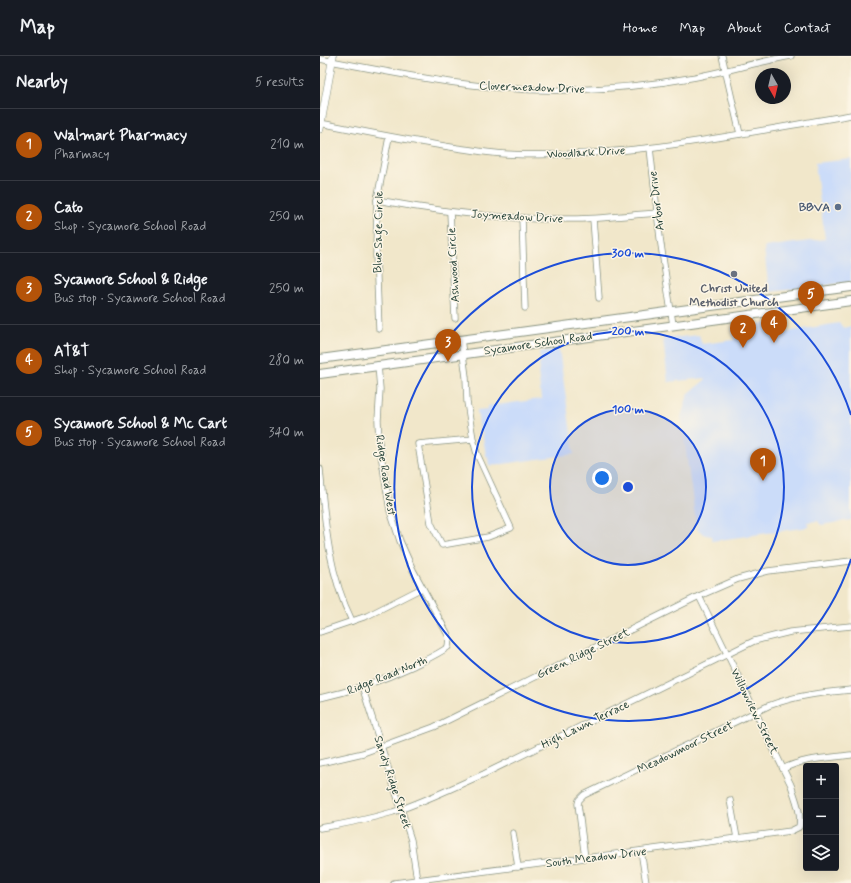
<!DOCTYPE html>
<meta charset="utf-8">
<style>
:root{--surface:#171b24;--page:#20242c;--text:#f1f3f6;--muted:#9ea1a6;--line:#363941;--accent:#b45309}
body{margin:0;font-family:Mynerve,sans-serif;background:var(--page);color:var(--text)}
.controls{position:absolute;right:12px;bottom:12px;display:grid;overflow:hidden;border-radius:4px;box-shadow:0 4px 16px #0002}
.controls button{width:36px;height:36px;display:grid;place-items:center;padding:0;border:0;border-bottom:1px solid var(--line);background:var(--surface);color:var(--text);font:20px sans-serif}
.compass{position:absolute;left:435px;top:12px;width:36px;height:36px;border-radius:50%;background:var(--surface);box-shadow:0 4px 16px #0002;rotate:172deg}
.you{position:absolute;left:282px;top:422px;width:14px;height:14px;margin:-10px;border:3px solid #fff;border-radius:50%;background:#1a73e8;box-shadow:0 0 0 6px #1a73e833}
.badge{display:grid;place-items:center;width:26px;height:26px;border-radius:50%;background:var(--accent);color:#fff;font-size:13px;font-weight:700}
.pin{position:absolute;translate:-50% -33px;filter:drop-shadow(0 1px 2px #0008)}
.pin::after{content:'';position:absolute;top:21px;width:14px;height:12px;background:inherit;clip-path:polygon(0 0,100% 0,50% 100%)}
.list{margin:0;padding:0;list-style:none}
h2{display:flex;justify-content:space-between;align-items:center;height:52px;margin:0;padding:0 16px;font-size:17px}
h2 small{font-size:13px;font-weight:400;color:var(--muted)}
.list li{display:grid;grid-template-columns:26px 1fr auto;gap:12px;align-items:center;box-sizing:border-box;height:72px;padding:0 16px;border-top:1px solid var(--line)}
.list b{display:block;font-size:15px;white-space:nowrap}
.list p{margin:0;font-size:13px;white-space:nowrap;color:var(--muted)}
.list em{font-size:13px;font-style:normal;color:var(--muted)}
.icon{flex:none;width:22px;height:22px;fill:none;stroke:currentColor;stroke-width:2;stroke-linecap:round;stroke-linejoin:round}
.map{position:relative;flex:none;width:531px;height:827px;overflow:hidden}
header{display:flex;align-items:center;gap:24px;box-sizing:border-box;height:56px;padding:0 20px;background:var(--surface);border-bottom:1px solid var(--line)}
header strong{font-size:19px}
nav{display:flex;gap:22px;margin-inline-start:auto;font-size:14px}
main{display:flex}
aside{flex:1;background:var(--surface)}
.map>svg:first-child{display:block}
.built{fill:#cbdcf9}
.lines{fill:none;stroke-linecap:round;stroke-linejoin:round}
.minor-casing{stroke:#88927f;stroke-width:7}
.tertiary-casing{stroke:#88927f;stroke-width:8}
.secondary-casing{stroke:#88927f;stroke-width:10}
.minor{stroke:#fff;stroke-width:5.5}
.tertiary{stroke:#fff;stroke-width:7}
.secondary{stroke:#fff;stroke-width:8}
.ring{fill:none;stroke:#1d4ed8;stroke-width:2}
.service-dot{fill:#5c6f8a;stroke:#fcf5e5;stroke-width:1.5}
.worship-dot{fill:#6b7280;stroke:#fcf5e5;stroke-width:1.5}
.labels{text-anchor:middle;stroke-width:3;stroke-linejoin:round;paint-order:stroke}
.street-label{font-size:12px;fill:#1f3d34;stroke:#fcf5e5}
.service-label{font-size:12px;font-weight:bold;fill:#4e5e75;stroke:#fcf5e5;text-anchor:end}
.worship-label{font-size:12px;font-weight:bold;fill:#5b616d;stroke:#fcf5e5}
.centre{fill:#1d4ed8;stroke:#fcf5e5;stroke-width:2}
.ring-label{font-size:12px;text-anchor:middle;font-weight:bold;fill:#1d4ed8;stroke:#fcf5e5;stroke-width:3;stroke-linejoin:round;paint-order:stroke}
</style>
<header>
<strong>Map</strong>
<nav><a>Home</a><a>Map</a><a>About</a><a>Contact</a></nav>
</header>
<main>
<aside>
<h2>Nearby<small>5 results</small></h2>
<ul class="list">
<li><span class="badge">1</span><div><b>Walmart Pharmacy</b><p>Pharmacy</p></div><em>210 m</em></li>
<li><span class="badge">2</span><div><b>Cato</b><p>Shop · Sycamore School Road</p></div><em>250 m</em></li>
<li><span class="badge">3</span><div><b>Sycamore School &amp; Ridge</b><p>Bus stop · Sycamore School Road</p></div><em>250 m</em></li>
<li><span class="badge">4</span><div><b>AT&amp;T</b><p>Shop · Sycamore School Road</p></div><em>280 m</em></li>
<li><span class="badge">5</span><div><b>Sycamore School &amp; Mc Cart</b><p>Bus stop · Sycamore School Road</p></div><em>340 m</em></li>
</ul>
</aside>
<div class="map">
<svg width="531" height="827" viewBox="0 0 531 827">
<rect width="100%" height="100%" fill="#fcf5e5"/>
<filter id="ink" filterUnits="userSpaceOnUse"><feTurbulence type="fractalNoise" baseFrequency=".025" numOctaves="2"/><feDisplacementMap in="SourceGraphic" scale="8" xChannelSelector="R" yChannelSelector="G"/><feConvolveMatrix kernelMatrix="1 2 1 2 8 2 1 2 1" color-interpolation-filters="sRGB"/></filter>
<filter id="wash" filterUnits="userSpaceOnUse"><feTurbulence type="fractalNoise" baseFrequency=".012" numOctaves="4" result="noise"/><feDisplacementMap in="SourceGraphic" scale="16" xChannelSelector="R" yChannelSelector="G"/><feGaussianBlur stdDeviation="0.9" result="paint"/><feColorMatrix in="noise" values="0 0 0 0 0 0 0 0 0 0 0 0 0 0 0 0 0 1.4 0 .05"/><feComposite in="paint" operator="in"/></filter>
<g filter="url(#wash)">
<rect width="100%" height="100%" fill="#f1e7ca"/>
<g class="built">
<polygon points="531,103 531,226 449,236 444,191 505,183 495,107"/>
<polygon points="457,266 459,277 519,267 524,272 531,270 531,464 501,469 498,465 487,466 489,471 392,485 392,480 385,479 377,473 361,361 368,338 385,324 386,322 348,326 343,283 379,279 382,288 414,284 412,272"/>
<polygon points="239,293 254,398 169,410 168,402 166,400 162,375 160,375 157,354 168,353 168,350 221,343 218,315 220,315 219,308 221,308 219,296"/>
</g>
</g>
<g filter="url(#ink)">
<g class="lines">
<g class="minor-casing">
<g id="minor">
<polyline points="402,0 420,78"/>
<path d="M0 3C83 19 165 36 249 34 289 33 331 29 370 22 404 16 437 6 471 0"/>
<path d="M0 67C46 76 91 85 137 92 153 94 169 97 185 98 302 104 417 78 531 59"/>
<polyline points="330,92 340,182 353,269"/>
<path d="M57 144C121 156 187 164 252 163 280 163 309 159 337 157"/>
<polyline points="130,156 135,262"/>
<polyline points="202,162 205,252"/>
<polyline points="273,163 279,242"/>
<polyline points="59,273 56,198 57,144 69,81"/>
<polyline points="141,283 146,321 147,346 153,383 157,398 191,472 168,481 122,489 111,467 98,388 153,383"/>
<path d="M0 413C5 467 8 516 32 565"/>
<polyline points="0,576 47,560 102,532"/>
<polyline points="42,630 91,784 97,824"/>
<path d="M0 642C32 635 63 624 93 610 105 604 117 599 128 591L129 582 127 577 93 514 80 485 70 455 59 386 58 364 60 333 58 309"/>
<polyline points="0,707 43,697 114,671 379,540 418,523 448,515 531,505"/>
<path d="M463 713C484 702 508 702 531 699"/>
<polyline points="410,744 417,782"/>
<path d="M0 772C25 768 49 763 73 756 104 746 134 731 164 718L434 585 470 576 531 570"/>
<polyline points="193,777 198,811"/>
<polyline points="321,795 326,827"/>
<path d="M265 802 258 748 259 744 264 739 448 650C477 639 500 637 531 634"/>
<path d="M74 827 471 775 479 771C482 757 475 742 471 729L379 540"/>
</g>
</g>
<g class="tertiary-casing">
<polyline id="tertiary" points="0,73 13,0"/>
</g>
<g class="secondary-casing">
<g id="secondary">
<polyline points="0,303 531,231"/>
<polyline points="0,318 531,245"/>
</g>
</g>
<use href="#minor" class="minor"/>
<use href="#tertiary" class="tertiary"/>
<use href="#secondary" class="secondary"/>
</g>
</g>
<circle cx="308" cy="431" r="78" fill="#1d4ed8" fill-opacity=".12"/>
<g class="ring">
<circle cx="308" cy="431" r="78"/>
<circle cx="308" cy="431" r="156"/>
<path d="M531 503A234 234 0 1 1 531 359"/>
</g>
<circle class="service-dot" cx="518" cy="151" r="4"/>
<circle class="worship-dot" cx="414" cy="218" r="4"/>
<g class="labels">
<g class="street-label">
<text transform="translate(212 31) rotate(2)" y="4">Clovermeadow Drive</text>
<text transform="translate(266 96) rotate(-3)" y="4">Woodlark Drive</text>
<text transform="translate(336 145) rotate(-97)" y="4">Arbor Drive</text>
<text transform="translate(197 160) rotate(3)" y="4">Joymeadow Drive</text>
<text transform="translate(58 176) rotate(-89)" y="4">Blue Sage Circle</text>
<text transform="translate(133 209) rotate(-93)" y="4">Ashwood Circle</text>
<text transform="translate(218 287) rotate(-8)" y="4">Sycamore School Road</text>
<text transform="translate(66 419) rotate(81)" y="4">Ridge Road West</text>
<text transform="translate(263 597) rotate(-26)" y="4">Green Ridge Street</text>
<text transform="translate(67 619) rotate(-22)" y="4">Ridge Road North</text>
<text transform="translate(435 655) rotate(64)" y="4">Willowview Street</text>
<text transform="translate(265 668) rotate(-26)" y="4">High Lawn Terrace</text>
<text transform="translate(365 691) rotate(-26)" y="4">Meadowmoor Street</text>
<text transform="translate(73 726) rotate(72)" y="4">Sandy Ridge Street</text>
<text transform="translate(276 801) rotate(-7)" y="4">South Meadow Drive</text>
</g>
<g class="service-label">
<text x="510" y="155">BBVA</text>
</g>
<g class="worship-label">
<text x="414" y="236">Christ United<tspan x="414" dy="14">Methodist Church</tspan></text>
</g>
</g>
<circle cx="308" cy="431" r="6" class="centre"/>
<g class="ring-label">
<text x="308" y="201">300 m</text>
<text x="308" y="279">200 m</text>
<text x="308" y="357">100 m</text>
</g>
</svg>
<div class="controls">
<button>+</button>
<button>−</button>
<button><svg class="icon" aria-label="layers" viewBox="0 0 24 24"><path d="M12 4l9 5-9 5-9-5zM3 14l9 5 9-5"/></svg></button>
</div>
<svg class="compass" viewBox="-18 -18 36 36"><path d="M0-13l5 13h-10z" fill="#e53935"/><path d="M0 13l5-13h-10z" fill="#9ea1a6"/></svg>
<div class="you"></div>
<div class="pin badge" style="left:443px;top:425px">1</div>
<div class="pin badge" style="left:423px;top:292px">2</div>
<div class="pin badge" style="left:128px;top:306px">3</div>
<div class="pin badge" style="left:454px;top:287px">4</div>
<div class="pin badge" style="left:491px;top:258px">5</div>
</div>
</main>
